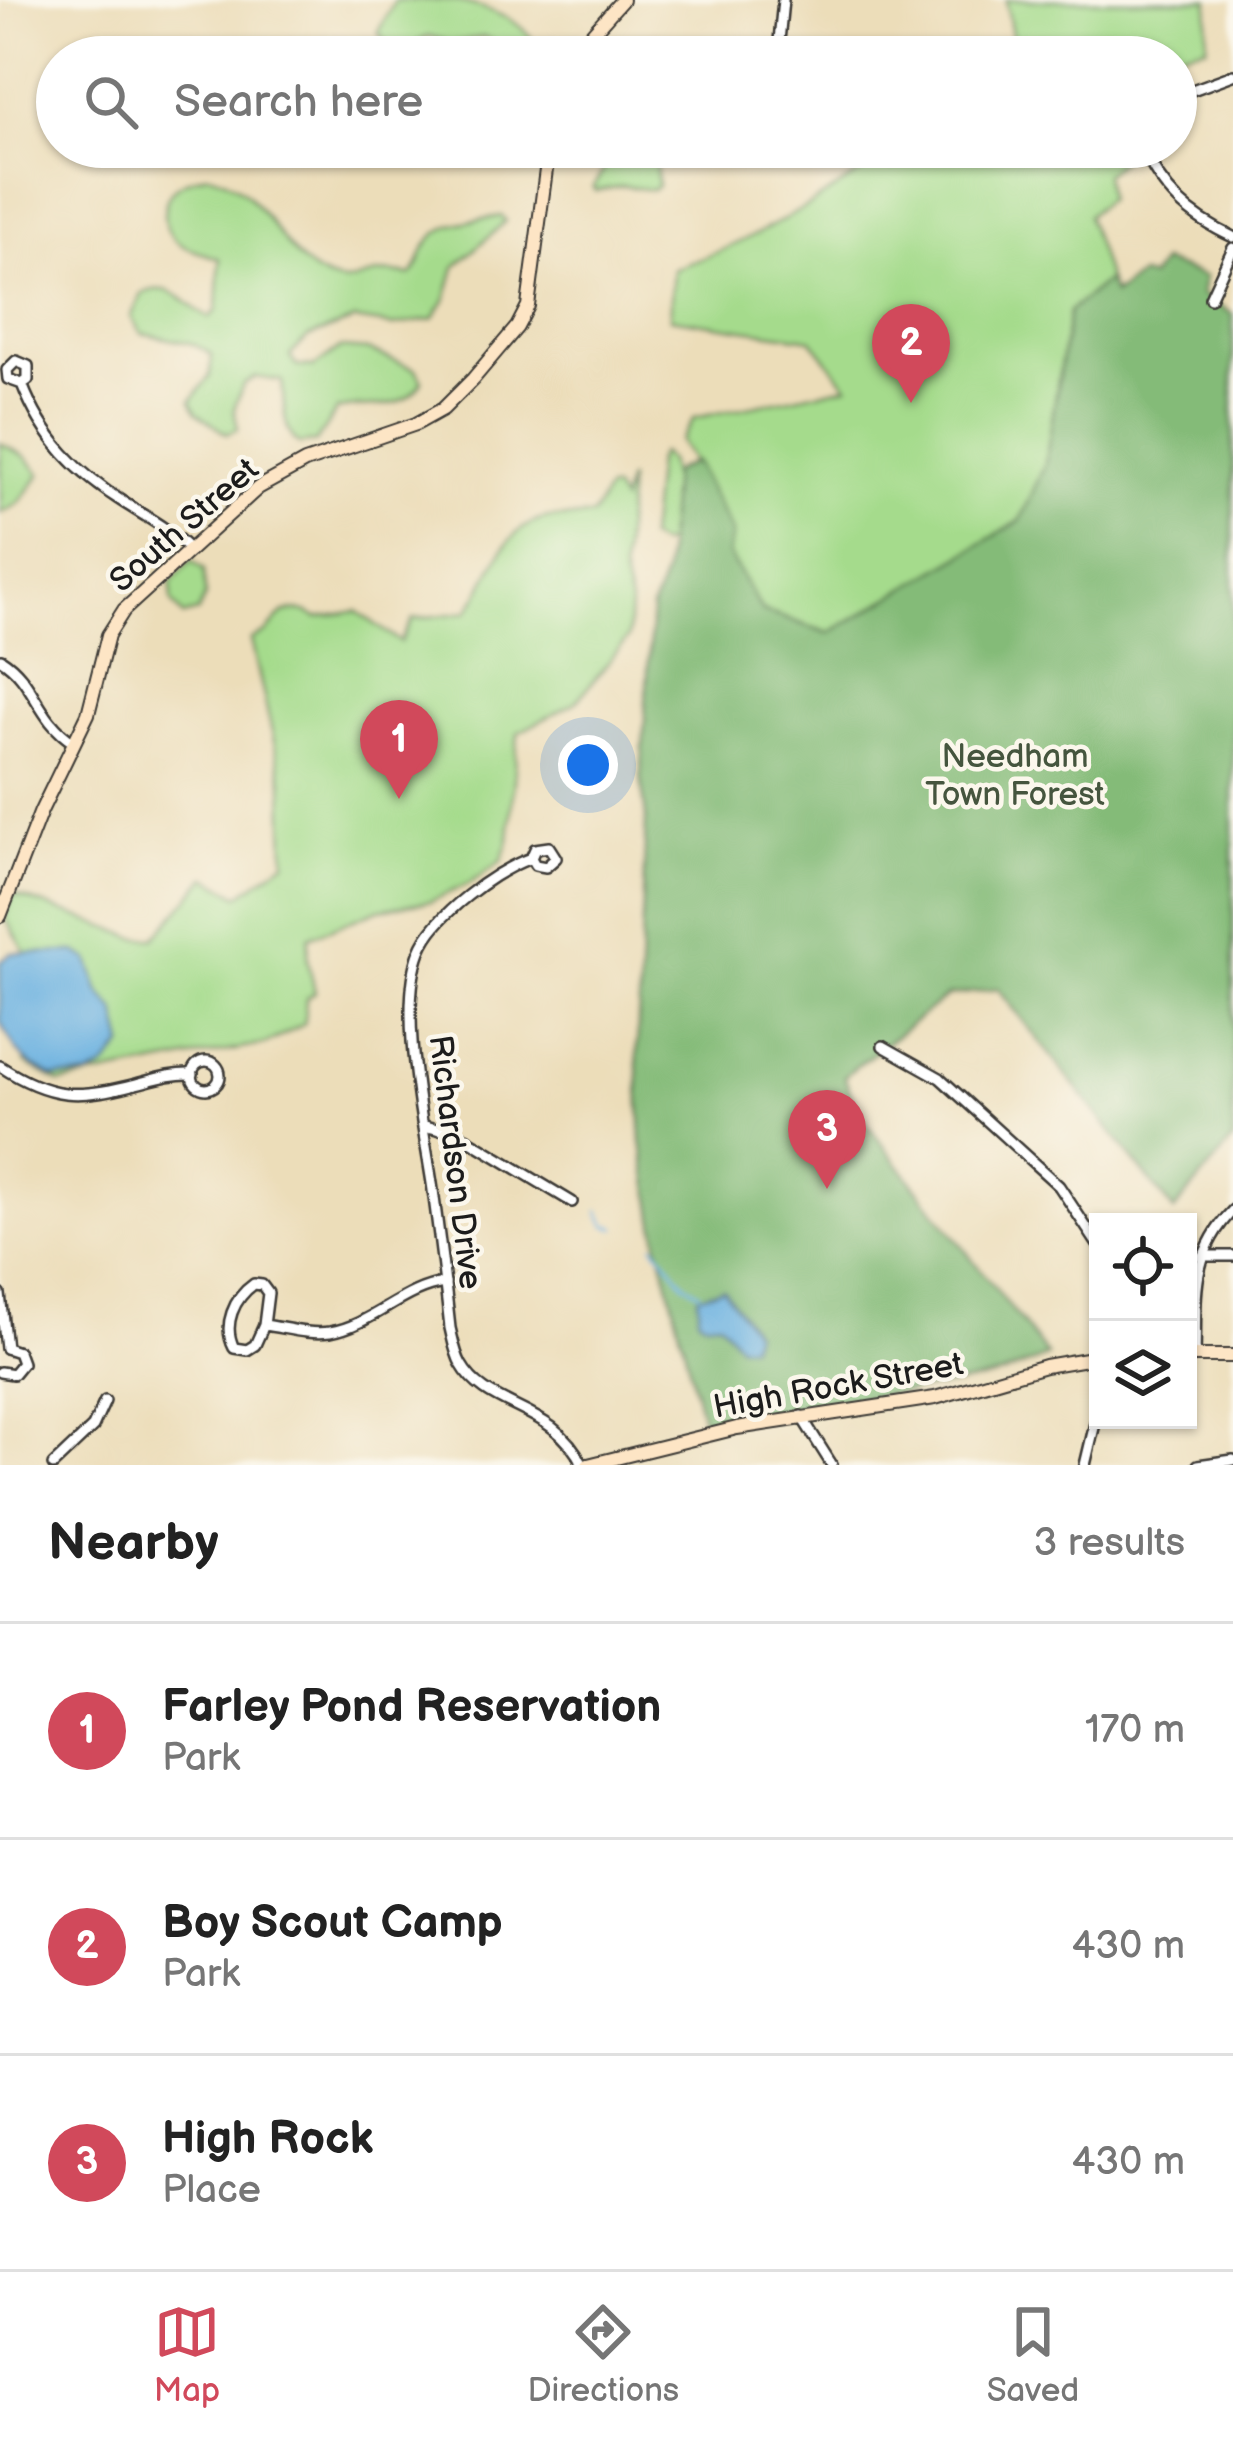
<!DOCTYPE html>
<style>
:root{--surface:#fff;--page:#f2f2f2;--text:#222;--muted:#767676;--line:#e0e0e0;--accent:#d1495b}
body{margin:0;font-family:"Balsamiq Sans",sans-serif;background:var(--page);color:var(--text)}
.controls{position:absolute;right:36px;bottom:36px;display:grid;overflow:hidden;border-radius:0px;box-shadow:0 3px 9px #0004}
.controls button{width:108px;height:108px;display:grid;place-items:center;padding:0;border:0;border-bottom:3px solid var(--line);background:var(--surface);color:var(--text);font:60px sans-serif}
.you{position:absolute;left:588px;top:765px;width:42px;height:42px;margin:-30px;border:9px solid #fff;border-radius:50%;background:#1a73e8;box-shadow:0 0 0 18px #1a73e833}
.badge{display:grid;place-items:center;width:78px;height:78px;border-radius:50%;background:var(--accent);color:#fff;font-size:39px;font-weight:700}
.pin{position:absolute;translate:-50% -99px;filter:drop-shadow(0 3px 6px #0008)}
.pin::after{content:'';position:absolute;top:63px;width:42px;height:36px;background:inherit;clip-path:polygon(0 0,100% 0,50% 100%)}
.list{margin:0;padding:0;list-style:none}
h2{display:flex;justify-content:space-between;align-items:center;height:156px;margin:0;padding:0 48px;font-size:51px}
h2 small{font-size:39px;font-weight:400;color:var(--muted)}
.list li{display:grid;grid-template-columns:78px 1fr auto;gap:36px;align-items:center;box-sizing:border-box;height:216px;padding:0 48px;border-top:3px solid var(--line)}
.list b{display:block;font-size:45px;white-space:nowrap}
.list p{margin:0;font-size:39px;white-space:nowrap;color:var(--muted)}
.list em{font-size:39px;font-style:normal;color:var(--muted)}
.icon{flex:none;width:66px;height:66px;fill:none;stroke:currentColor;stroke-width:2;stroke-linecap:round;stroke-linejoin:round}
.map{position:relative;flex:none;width:1233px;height:1465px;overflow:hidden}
.search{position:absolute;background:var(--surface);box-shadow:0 3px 9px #0004;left:36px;right:36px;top:36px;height:132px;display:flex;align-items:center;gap:30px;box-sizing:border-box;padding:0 42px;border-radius:66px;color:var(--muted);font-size:45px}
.sheet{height:804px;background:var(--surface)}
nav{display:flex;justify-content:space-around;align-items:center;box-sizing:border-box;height:168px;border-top:3px solid var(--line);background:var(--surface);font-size:33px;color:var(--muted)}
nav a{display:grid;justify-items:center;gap:6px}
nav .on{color:var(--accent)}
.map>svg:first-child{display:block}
.green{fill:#a5db8c;stroke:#607c54;stroke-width:3}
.forest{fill:#84bb78;stroke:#506c4a;stroke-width:3}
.water{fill:#69b0e0;stroke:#42667e;stroke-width:3}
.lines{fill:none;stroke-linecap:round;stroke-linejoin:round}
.stream{stroke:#69b0e0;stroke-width:3}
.street-casing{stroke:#3b3934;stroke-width:14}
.secondary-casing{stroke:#3b3934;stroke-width:16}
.street{stroke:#fff;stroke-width:9}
.secondary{stroke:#fde5c5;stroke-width:12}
.labels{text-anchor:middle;stroke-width:9;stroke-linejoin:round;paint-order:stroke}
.street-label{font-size:33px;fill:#1c1c1c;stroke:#fbf7ec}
.park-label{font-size:33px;fill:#45553e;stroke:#fbf7ec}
</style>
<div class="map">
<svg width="1233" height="1465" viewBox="0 0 1233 1465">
<rect width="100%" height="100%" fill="#fbf7ec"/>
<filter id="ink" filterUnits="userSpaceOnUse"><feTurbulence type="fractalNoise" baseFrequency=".00833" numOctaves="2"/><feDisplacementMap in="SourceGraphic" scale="24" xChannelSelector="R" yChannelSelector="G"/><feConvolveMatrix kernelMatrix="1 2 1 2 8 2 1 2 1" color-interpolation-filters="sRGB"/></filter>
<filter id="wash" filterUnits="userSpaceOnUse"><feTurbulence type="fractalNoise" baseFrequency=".004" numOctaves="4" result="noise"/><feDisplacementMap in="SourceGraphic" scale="48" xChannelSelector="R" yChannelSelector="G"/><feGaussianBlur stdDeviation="2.7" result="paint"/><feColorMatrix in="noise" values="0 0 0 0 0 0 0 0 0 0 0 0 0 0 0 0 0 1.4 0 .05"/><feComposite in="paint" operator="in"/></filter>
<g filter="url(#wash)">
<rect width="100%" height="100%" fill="#ecddb9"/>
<g class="green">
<path d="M395 0C414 0 435 0 454 1 480 5 538 23 536 55L515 52 484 37 452 43 429 36 403 50 391 49 378 32Z"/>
<polygon points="1006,0 1209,0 1207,46 1157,57 1006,57 1015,52"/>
<polygon points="609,147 654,147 658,186 653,190 622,186 596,191 593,187 606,166"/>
<path d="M898 147H1120L1125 157 1104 174 1107 199 1087 216 1108 280 1092 293 1130 290 1020 522 829 633 762 611 727 553 732 533 659 545 648 539 656 461 660 453 668 460 673 484 706 485 680 441 694 418 848 386 811 339 670 318 673 269C756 241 826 197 898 147Z"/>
<path d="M207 174C266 183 280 269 337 281 356 285 365 275 383 273 391 271 402 275 411 275 420 266 419 260 424 249 440 219 472 222 501 216L506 221 455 267 446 299 433 319 393 326 355 320 308 337 290 356 296 366 314 367 340 348 367 350 416 369 422 381C405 415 365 402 337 410L316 442 299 444C281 431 285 402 282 381L256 377 243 385 234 409 238 429 227 434 197 413 191 401 210 376 212 355 194 344 141 333 131 317 142 294C171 279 185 304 209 318L217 310 220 259C208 254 194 252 182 245 160 233 158 201 178 185 185 180 199 177 207 174Z"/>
<polygon points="0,443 25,456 41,474 18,504 1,513"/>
<path d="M628 479 622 572 630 604 628 638 576 702 518 733 509 841 502 861 472 882 431 901 379 909 309 937 308 960 315 992 306 999 304 1024 266 1044 60 1083 25 1063 32 1052 31 961 5 918 13 894 137 938H155L207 877 239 896 285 862 283 781 251 640 266 633 283 613C296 609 306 610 317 618L357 611 400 642 413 619 467 612C493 580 498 530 544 519 560 516 576 519 592 516L607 490H614L621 501Z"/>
<polygon points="191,560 204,570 205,596 198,612 183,616 172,602 171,583"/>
</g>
<polygon class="forest" points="1162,262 1205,277 1201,294 1233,314 1233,1140 1174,1211 998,989 947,996 844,1076 859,1114 1048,1356 1002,1375 963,1384 810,1405 704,1427 658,1242 642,1142 637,1049 646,818 641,778 652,608 665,573 672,472 695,462 732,533 728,554 762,611 829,633 1020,521 1045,464 1069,311 1108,280 1113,295 1140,275 1150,278"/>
<g class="water">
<polygon points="76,952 89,960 100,993 116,1011 124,1045 106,1067 88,1077 53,1077 31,1065 16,1050 0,1021 0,962 11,953"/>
<polygon points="723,1288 754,1331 750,1345 739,1345 719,1321 705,1322 698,1317 698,1296"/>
</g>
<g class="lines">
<g class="stream">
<polyline points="599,1211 606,1225 617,1228"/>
<polyline points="654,1245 684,1283 700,1293"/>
</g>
</g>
</g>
<g filter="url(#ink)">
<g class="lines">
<g class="street-casing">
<g id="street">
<polyline points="782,57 779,41 783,0"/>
<polyline points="1176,96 1233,75"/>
<path d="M1142 147C1163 192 1188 216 1233 237"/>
<polyline points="1210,298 1233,248"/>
<path d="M22 384 8 379 7 370 16 361 28 366V380L22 384C43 439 78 474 126 504 148 518 171 530 189 549"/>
<path d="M1 659C36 681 35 718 74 743"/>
<path d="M531 858 535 865 546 867 556 858 549 847 535 849 531 858C495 871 434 915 420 951 397 1010 424 1127 433 1190 439 1235 445 1282 450 1328 453 1340 455 1353 461 1364 488 1412 552 1402 583 1465"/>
<polyline points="883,1046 940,1078 1059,1186 1098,1245"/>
<circle cx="206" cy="1075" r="14"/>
<path d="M0 1066C50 1099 79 1099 136 1084 155 1079 173 1073 193 1074"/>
<polyline points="424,1126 459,1134 572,1202"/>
<polyline points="1202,1256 1233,1256"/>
<polyline points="0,1294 6,1348"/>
<path d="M264 1325 255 1345 247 1350 234 1348C222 1325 234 1298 254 1284L262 1285 268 1293 264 1325C286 1328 308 1335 330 1332 372 1325 403 1288 445 1283"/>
<path d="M1195 1356C1197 1297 1189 1256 1233 1210"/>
<polyline points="0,1372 13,1374 22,1363 18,1352 6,1348"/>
<polyline points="801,1416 832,1465"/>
<polyline points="53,1465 93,1427 105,1401"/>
<polyline points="1085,1465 1098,1411"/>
<polyline points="1198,1465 1233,1460"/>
</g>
</g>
<g class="secondary-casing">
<g id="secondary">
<polyline points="571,57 622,0"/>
<polyline points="0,916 41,811 88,714 108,635 124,610 258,488 305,462 416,424 443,409 473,379 517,327 528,306 549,147"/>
<polyline points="1188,1356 1233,1356"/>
<polyline points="588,1465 737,1428 935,1398 1045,1366 1098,1357"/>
</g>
</g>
<use href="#street" class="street"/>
<use href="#secondary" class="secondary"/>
</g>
</g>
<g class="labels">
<g class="street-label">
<text transform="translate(183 524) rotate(-41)" y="12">South Street</text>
<text transform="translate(457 1162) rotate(83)" y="12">Richardson Drive</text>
<text transform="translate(838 1384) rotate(-10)" y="12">High Rock Street</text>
</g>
<g class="park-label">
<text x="1015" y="767">Needham<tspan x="1015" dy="38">Town Forest</tspan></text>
</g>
</g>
</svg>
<div class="controls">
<button><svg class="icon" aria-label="locate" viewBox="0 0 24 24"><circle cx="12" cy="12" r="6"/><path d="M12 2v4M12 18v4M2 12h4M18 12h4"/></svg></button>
<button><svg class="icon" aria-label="layers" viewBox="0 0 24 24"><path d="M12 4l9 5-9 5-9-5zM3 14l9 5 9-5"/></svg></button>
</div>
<div class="you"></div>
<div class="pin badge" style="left:399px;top:799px">1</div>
<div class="pin badge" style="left:911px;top:403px">2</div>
<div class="pin badge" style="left:827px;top:1189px">3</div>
<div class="search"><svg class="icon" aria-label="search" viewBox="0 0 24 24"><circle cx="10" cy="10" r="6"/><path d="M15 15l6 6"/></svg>Search here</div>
</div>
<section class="sheet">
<h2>Nearby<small>3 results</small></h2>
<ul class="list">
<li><span class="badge">1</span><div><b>Farley Pond Reservation</b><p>Park</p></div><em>170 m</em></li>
<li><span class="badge">2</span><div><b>Boy Scout Camp</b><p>Park</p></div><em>430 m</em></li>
<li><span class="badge">3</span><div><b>High Rock</b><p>Place</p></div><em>430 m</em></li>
</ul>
</section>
<nav>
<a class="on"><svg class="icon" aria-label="map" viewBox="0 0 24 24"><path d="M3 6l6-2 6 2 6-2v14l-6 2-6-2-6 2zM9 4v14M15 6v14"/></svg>Map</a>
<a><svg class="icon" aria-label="directions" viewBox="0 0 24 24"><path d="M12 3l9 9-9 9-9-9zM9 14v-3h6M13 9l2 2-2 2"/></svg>Directions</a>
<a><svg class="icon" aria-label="saved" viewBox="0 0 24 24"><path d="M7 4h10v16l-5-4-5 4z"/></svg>Saved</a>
</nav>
